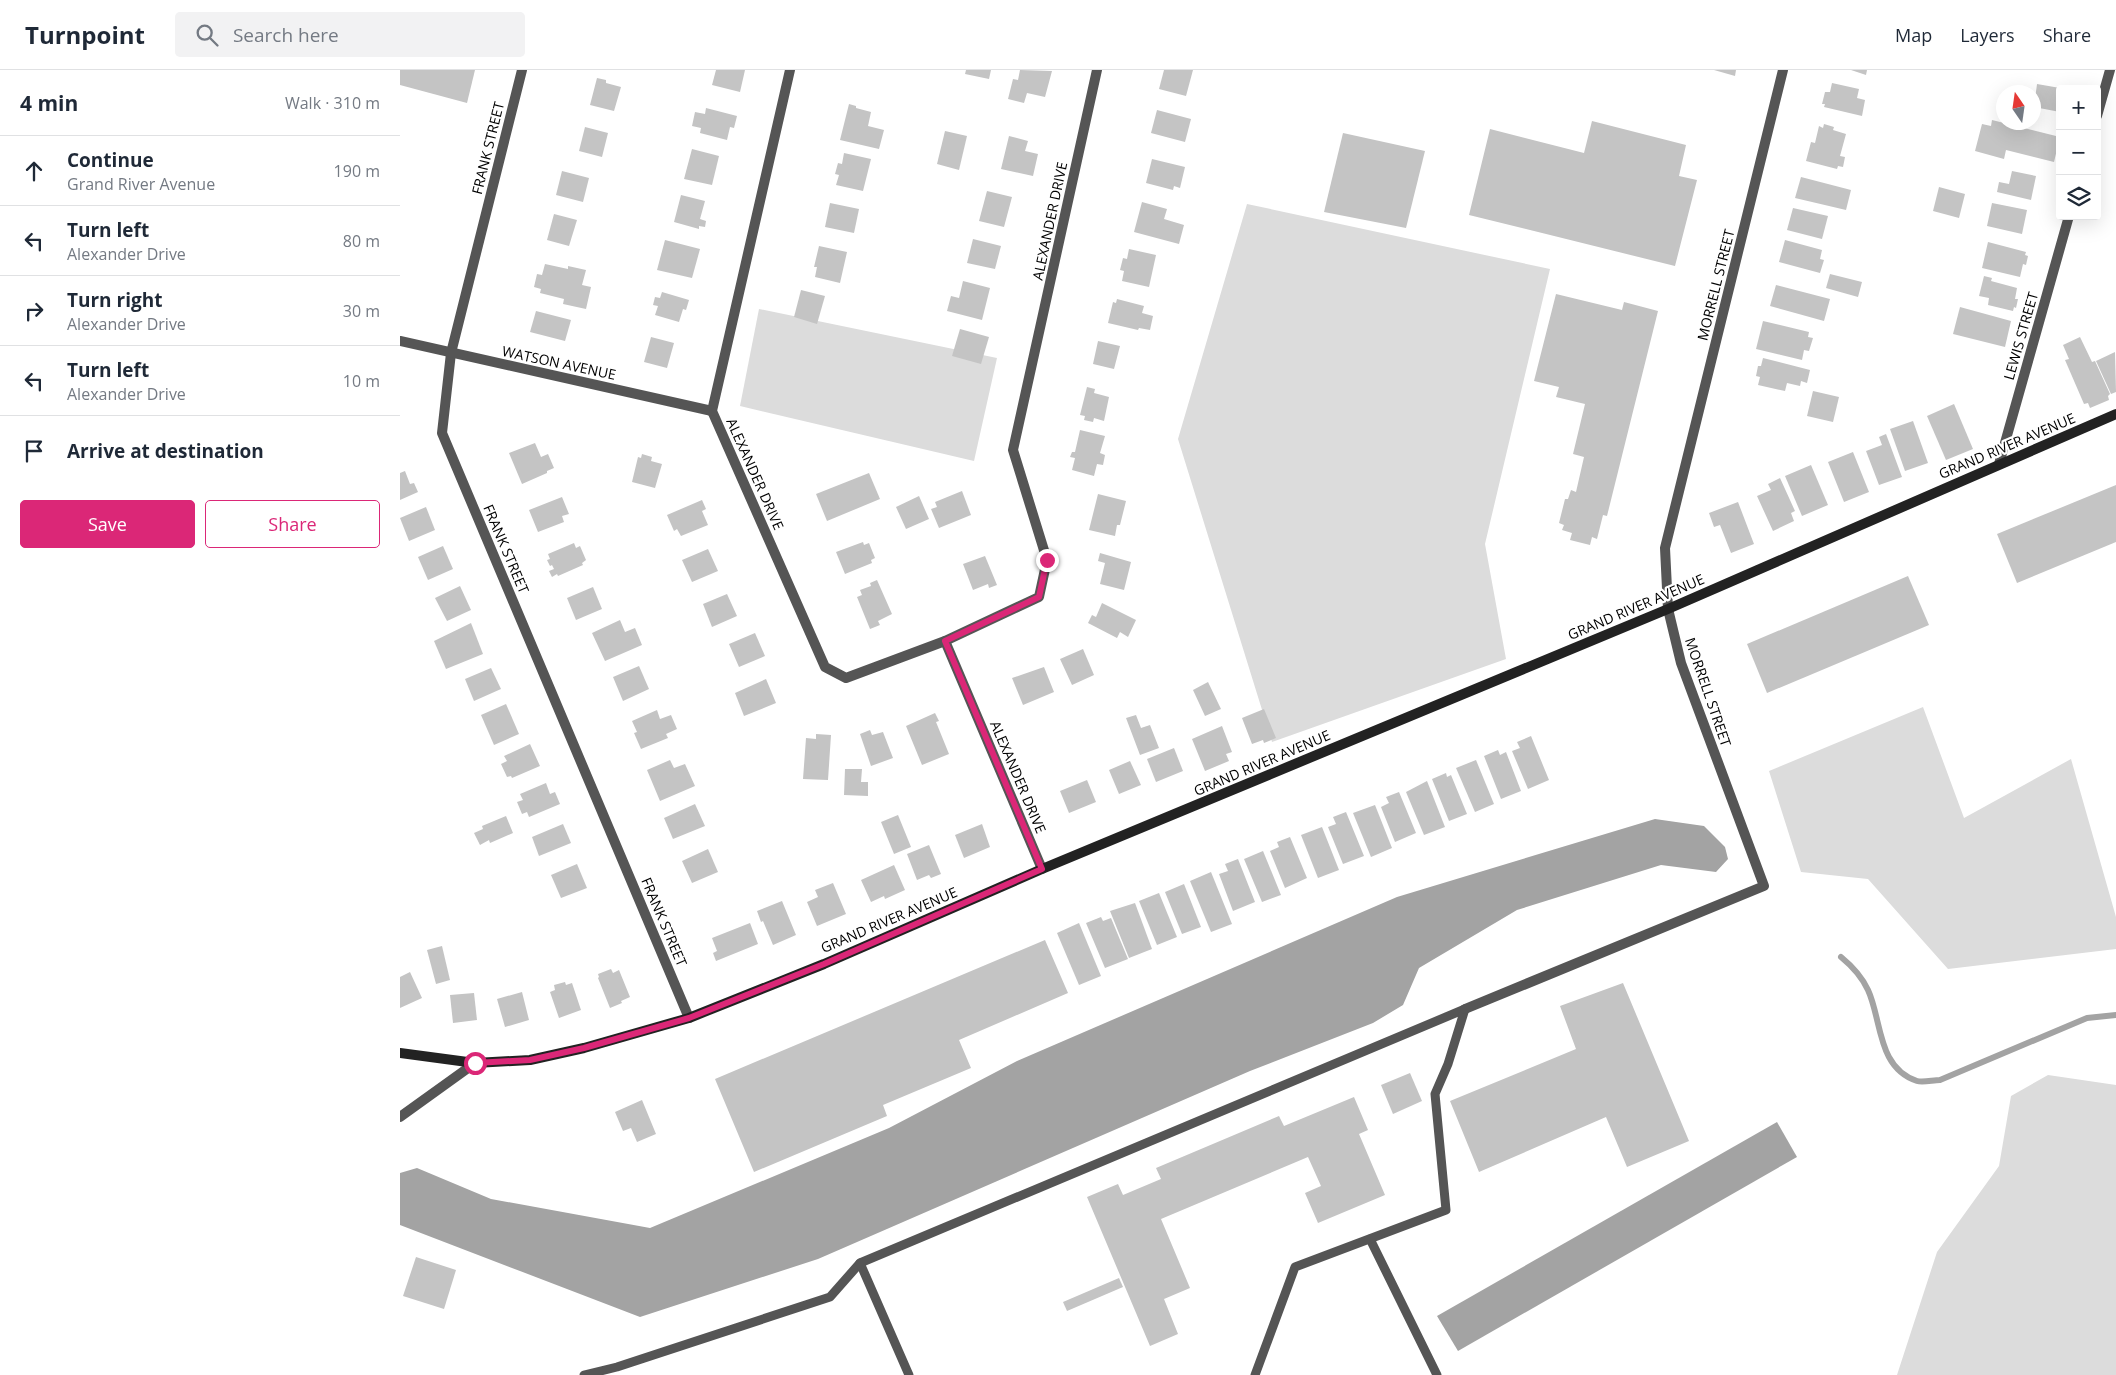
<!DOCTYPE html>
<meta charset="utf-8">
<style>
:root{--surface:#fff;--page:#f2f2f3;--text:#1f2937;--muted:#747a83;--line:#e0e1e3;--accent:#db2777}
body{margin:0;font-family:"Open Sans",sans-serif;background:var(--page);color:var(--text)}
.controls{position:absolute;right:15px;top:15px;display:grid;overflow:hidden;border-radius:5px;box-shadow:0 5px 20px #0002}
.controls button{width:45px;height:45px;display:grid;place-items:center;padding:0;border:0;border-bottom:1px solid var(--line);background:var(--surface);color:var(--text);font:25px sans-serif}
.compass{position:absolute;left:1596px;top:15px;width:45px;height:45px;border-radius:50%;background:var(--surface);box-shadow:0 5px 20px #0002;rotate:347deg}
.stop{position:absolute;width:15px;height:15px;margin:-11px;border:4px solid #db2777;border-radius:50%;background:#fff}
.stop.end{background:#db2777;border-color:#fff;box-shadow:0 1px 5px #0008}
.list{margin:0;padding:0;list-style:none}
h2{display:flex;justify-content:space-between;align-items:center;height:65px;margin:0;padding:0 20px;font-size:21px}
h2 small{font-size:16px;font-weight:400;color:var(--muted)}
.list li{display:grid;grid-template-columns:32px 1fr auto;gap:15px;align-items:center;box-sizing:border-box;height:70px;padding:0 20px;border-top:1px solid var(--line)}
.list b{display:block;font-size:19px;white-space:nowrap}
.list p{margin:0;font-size:16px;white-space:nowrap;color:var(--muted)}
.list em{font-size:16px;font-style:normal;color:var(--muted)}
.actions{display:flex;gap:10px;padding:15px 20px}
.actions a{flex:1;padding:11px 0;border:1px solid var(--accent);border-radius:5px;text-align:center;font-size:18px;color:var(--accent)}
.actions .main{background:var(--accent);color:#fff}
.icon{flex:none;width:28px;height:28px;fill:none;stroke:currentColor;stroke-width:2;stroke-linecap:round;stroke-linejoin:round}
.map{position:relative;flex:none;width:1716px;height:1305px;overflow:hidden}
header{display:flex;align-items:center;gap:30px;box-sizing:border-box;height:70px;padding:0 25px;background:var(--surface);border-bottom:1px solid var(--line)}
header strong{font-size:24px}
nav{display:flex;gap:28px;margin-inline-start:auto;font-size:18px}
.search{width:350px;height:45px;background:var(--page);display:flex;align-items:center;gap:12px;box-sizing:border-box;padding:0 18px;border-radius:5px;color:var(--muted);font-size:19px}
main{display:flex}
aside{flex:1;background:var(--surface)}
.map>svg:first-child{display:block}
.green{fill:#dcdcdc}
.water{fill:#a3a3a3}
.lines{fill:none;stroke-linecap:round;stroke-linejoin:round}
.stream{stroke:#a3a3a3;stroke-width:6}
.building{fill:#c4c4c4}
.lane{stroke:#555;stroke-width:9}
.street{stroke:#555;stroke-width:10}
.secondary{stroke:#222;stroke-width:10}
.route{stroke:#db2777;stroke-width:6}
.labels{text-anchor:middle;stroke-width:4.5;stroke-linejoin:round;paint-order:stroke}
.street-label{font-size:14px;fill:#000;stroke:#fff}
</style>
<header>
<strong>Turnpoint</strong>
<div class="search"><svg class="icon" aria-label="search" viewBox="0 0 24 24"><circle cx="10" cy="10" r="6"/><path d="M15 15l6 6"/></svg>Search here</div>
<nav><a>Map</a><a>Layers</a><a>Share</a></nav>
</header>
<main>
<aside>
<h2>4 min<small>Walk · 310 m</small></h2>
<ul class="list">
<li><svg class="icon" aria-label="ahead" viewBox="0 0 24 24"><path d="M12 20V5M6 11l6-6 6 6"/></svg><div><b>Continue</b><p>Grand River Avenue</p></div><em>190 m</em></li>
<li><svg class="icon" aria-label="left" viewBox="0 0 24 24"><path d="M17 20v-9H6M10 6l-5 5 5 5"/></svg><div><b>Turn left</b><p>Alexander Drive</p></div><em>80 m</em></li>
<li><svg class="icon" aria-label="right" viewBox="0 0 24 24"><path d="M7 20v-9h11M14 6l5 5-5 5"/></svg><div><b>Turn right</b><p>Alexander Drive</p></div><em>30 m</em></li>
<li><svg class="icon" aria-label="left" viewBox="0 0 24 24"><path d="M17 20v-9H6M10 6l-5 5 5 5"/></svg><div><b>Turn left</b><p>Alexander Drive</p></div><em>10 m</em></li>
<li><svg class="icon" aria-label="arrive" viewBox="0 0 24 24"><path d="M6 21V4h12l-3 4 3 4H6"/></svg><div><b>Arrive at destination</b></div></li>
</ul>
<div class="actions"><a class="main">Save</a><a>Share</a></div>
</aside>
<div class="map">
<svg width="1716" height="1305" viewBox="0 0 1716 1305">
<rect width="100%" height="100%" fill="#fff"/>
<g class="green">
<polygon points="847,134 1150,199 1085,474 1106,589 872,672 778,369"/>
<polygon points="359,239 597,288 574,391 340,336"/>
<polygon points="1523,637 1564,748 1671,689 1716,847 1716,879 1548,899 1468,809 1401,802 1369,701"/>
<polygon points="1648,1005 1716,1015 1716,1305 1497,1305 1537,1182 1599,1096 1611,1026"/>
</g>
<g class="water">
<polygon points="1255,749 1304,756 1325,777 1328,789 1316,802 1261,795 1117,840 1019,898 1003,935 973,953 850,1001 418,1189 240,1247 0,1155 0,1103 17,1098 91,1129 250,1158 489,1058 617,991 997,827"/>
<polygon points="1377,1052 1397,1087 1058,1281 1037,1246"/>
</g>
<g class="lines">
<path class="stream" d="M1441 887C1452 896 1462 907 1468 920 1482 950 1477 998 1517 1011 1523 1013 1533 1010 1540 1010L1687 948 1716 945"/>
</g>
<g class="building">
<polygon points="0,0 75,0 67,33 0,15"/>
<polygon points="316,0 345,0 340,22 312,15"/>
<polygon points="566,0 591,0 589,9 565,4"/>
<polygon points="620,0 652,1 645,27 627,23 624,33 608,29 613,9 618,10"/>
<polygon points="764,0 793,0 786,26 759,19"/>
<polygon points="1314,0 1336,0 1335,6"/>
<polygon points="1451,0 1467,0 1466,5"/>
<polygon points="197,8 206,10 206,13 221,17 214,41 190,35"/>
<polygon points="1432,13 1459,19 1457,28 1465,30 1462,46 1424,37 1425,34 1422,34 1425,22 1430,22"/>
<polygon points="1637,14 1660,18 1660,42 1634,37"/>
<polygon points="449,34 456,36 456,38 471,42 468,56 484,60 479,79 440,70"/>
<polygon points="306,38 337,46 334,58 330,57 327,70 300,63 301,58 292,56 295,42 305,44"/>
<polygon points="757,40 791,49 785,72 751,63"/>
<polygon points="1592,50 1660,67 1654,92 1606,80 1604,89 1575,81 1582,54 1591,56"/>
<polygon points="1192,51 1286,75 1279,106 1297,110 1275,196 1069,145 1090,59 1184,83"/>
<polygon points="1424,54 1434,57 1433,60 1446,64 1440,86 1445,87 1443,97 1438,96 1437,99 1406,91 1411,72 1415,73 1419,56 1423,58"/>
<polygon points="185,57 208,63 202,87 179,81"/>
<polygon points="545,61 567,66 559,100 537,94"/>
<polygon points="943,63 1025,81 1006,158 924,142"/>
<polygon points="609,66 628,71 625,81 638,84 633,106 601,99"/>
<polygon points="292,79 319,86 312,115 284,109"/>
<polygon points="444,83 471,89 463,121 436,115 439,105 435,104 438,93 442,94"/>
<polygon points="752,89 785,97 780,118 774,116 773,120 746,113"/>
<polygon points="162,101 189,108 183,132 156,125"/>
<polygon points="1612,101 1636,106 1631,130 1597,122 1599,112 1609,114"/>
<polygon points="1401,107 1451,120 1446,140 1395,128"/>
<polygon points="1539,117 1565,124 1559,148 1533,141"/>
<polygon points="587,121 612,127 604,157 579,151"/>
<polygon points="281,125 305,131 300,149 306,151 305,157 299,156 299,159 274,152"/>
<polygon points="742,132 767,139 764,149 784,155 779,174 734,162"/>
<polygon points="430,133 459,139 454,163 425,157"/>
<polygon points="1592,133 1627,140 1622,164 1587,156"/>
<polygon points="1393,138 1428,146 1422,169 1387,160"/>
<polygon points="154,144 177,150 169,176 147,170"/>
<polygon points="573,169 601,176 595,199 567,193"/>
<polygon points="265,170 300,179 292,208 257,200"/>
<polygon points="1385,170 1422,180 1420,189 1424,190 1420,203 1379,192"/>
<polygon points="1588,172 1626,182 1625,185 1628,186 1626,195 1623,194 1620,207 1582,198"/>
<polygon points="419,176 447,182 440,213 415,207 417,197 414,197"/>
<polygon points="729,179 756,185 749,217 722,211 724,201 720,200 723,188 727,189"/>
<polygon points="145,194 168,199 168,196 186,200 182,215 191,217 186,239 163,234 164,229 140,223 141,219 134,217 137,204 142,205"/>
<polygon points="1430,204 1462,212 1458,227 1426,218"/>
<polygon points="1584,206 1592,208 1591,211 1617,218 1615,229 1618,229 1616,238 1614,237 1613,241 1588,235 1589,228 1579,226"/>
<polygon points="563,211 590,218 582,250 547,241 551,226 559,228"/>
<polygon points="1376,215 1430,229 1424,251 1370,236"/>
<polygon points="401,220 425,226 417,254 394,247"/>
<polygon points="262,222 289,230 286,240 283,239 279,252 255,245 258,236 253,235 255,227 260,228"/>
<polygon points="1156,224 1222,240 1224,232 1258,241 1207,446 1203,445 1197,469 1192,467 1190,475 1170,470 1172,463 1162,460 1164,455 1159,453 1165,429 1168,429 1171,420 1176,422 1184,387 1173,384 1185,334 1156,327 1159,317 1134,311"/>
<polygon points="717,229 744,236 742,243 753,246 750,260 739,258 738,260 708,253 713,232 716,233"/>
<polygon points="1560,237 1611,251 1605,277 1553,264"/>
<polygon points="136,241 171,250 165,271 130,262"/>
<polygon points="1363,251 1409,262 1408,267 1413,268 1409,281 1404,280 1402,290 1356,279"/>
<polygon points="560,259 589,267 581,294 552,286"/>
<polygon points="251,267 274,273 267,298 244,292"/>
<polygon points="1680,267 1692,292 1695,291 1710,324 1708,326 1709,330 1690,338 1688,333 1684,334 1665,290 1669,289 1663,275"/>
<polygon points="698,271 720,276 714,299 693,294"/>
<polygon points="1715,282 1716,322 1711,324 1696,291"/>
<polygon points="1363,288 1410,300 1407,313 1401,311 1400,316 1387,313 1385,321 1358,315 1360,307 1356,306 1358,296 1361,296"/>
<polygon points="687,317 695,319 694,323 709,327 704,351 694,348 693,352 684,350 685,346 680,345"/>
<polygon points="1413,321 1439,327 1433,352 1407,346"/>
<polygon points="1554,334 1573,379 1546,390 1527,346"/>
<polygon points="1513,351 1528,393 1505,401 1490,359"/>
<polygon points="680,360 705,366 700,383 705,385 703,395 697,394 694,406 672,400 675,388 670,387 672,382 675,382"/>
<polygon points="1486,364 1502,407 1479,415 1466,381 1482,375 1479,367"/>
<polygon points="135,373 141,387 148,384 154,398 147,401 147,403 122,414 109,383"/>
<polygon points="1453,382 1469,422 1444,432 1428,392"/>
<polygon points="242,384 252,387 251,391 262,394 255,418 232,412 238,387 241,388"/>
<polygon points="1411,395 1428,435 1402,446 1385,406"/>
<polygon points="5,401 10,414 14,413 18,422 0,430 0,403"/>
<polygon points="469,403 480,429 427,451 416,424"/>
<polygon points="1380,408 1395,441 1391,443 1394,451 1373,461 1357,426 1371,420 1368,414"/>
<polygon points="1716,415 1716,472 1617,513 1597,464"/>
<polygon points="562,421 571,445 539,458 531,439 537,437 535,432"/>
<polygon points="698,424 726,431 720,455 717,455 715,466 689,460"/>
<polygon points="519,426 529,449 506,459 496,437"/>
<polygon points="162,427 169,444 162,446 164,452 138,462 129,440"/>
<polygon points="302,430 306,439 302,441 308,455 281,466 277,459 274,461 267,445"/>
<polygon points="1338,432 1354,474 1331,483 1320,455 1314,457 1309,443"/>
<polygon points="26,437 35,460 9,471 0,448"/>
<polygon points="463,472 464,475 469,473 475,488 471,490 472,493 445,504 436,482"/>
<polygon points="174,473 176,478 180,476 186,490 182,493 183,495 158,506 157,504 152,507 149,501 154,499 152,495 150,496 147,490 150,489 148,484"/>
<polygon points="43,476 53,499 28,510 18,487"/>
<polygon points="308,479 318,501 292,512 282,490"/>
<polygon points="700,483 731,492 724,520 700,514 705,493 698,491"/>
<polygon points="585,486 597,515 589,518 588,514 573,520 563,494"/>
<polygon points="1508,506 1529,555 1367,623 1347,574"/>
<polygon points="477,510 492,544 478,551 480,555 470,559 457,527 462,525 460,520 471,516 470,513"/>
<polygon points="60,516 71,540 47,551 35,528"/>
<polygon points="193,517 202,539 176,550 167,528"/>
<polygon points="327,524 337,546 312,557 303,534"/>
<polygon points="702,533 736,550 728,567 720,562 717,568 688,553 692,545 696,547"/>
<polygon points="220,550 225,562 235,558 242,575 205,591 192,563"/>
<polygon points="71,553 83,584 46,599 34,571"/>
<polygon points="355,563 365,586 339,597 329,574"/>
<polygon points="683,579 694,605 672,615 660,589"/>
<polygon points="239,596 249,619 223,631 213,607"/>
<polygon points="644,597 654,622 623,635 612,608"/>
<polygon points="91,598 101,619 74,631 65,609"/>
<polygon points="366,609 376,633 344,646 335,623"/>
<polygon points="808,612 821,639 805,646 793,620"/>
<polygon points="106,634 119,664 94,675 81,645"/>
<polygon points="864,639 876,668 864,673 863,670 852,674 842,648"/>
<polygon points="257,640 260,649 271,645 277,659 266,664 268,668 241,679 234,663 237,662 232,651"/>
<polygon points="535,643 539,651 536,652 549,684 522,695 506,656"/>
<polygon points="736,645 741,658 750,655 759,678 740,685 726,648"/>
<polygon points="822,656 832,682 826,684 829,691 805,701 792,669"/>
<polygon points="470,660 472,665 483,662 493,688 471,696 460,664"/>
<polygon points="416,664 431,665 428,710 403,709 406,668 416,669"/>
<polygon points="1131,666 1149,710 1128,719 1112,681 1120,678 1117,672"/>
<polygon points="130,674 140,696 112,708 111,706 107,707 101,694 107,691 104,686"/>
<polygon points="774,678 783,701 756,712 747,689"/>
<polygon points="1098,680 1100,685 1106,682 1121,721 1101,729 1084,686"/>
<polygon points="270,690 274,698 285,694 295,716 260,731 247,700"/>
<polygon points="1076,690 1094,734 1075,742 1056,698"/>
<polygon points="730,691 741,715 719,724 709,700"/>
<polygon points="445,699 462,699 461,712 468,712 468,726 444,725"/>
<polygon points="1046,703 1047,707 1051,705 1067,744 1049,751 1032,709"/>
<polygon points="687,710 696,732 669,743 660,721"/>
<polygon points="1027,711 1045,757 1024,765 1006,722"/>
<polygon points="146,713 150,724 155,722 160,734 129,747 127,742 122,744 117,732 123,730 120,724"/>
<polygon points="999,722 1016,763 995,772 981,737 989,733 986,727"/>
<polygon points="295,734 305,756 273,769 264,748"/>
<polygon points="975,735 992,778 971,787 953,743"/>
<polygon points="946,742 964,786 943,794 928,757 936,754 933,747"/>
<polygon points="498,745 511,777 494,784 481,752"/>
<polygon points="106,746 113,763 90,773 89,770 80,775 74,763 83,759 82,756"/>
<polygon points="163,754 171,773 139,786 132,767"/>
<polygon points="582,754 590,777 564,788 555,765"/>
<polygon points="922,757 939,800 918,808 901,765"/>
<polygon points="890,767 907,808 885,818 870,781 879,777 877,772"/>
<polygon points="529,775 541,804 531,808 529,805 517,810 507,784"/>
<polygon points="308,779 318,802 292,813 282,791"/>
<polygon points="863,781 881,825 862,832 844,789"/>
<polygon points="838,789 855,832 833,841 819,804 828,801 825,794"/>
<polygon points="177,794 187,818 161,828 151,805"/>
<polygon points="494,795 505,820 485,829 484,826 471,832 461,810"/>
<polygon points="811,802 832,854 811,862 790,811"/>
<polygon points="433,813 446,844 417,856 407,832 418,827 415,820"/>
<polygon points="784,814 801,857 782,864 765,822"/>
<polygon points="759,823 777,867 757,875 739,831"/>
<polygon points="382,831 396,865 373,875 363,851 361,852 357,841"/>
<polygon points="735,833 752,879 729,888 710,841"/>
<polygon points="701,847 703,851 711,848 728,889 705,898 686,853"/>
<polygon points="350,853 358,874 316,891 313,883 317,881 312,868"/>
<polygon points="679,853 701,906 679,915 657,863"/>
<polygon points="645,870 668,923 559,970 571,998 483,1035 487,1046 354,1102 315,1009"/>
<polygon points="42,876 50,910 36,914 27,880"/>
<polygon points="211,899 213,903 219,900 230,927 221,931 222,933 210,938 198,908 199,907 198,904"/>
<polygon points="10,902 22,928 0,938 0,907"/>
<polygon points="165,912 166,915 172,913 181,940 159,948 150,922 155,920 154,915"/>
<polygon points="1223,913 1289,1071 1227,1097 1206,1047 1079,1102 1050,1031 1176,979 1160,936"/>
<polygon points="122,922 129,950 105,957 97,929"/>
<polygon points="74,923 77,950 53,953 50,925"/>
<polygon points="1010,1003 1022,1031 993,1044 981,1015"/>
<polygon points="954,1027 968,1060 959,1064 985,1125 918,1153 905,1123 921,1116 908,1087 761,1149 790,1218 764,1229 778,1264 750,1276 687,1127 718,1114 723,1125 761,1109 756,1098 879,1046 884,1056"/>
<polygon points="242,1030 256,1064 237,1072 231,1058 223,1061 215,1042"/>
<polygon points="16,1187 56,1200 44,1239 3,1226"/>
<polygon points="719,1208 723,1217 667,1241 663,1232"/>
</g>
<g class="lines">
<g class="lane">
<polyline points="970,1169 1037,1305"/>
<polyline points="184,1305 217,1297 430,1227 460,1193"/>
<polyline points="509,1305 460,1193 1065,939"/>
<polyline points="855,1305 895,1197 1046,1140 1035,1024 1048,994 1065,939"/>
</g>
<g class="street">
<polyline points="122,0 51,283 42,363 289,948"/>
<polyline points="390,0 312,341 425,597 446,608 545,571 639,527 647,490 613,380 697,0"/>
<polyline points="1697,46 1710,0"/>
<polyline points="0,271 312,341"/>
<polyline points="1599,394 1669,146"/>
<polyline points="545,571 642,799"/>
<polyline points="1065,939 1364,816 1281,593 1268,539 1265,478 1383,0"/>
<polyline points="0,1047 75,993"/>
</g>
<polyline class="secondary" points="0,983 75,993 130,990 184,978 289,948 424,894 642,799 1268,539 1716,344"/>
</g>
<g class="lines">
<polyline class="route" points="75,993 130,990 184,978 289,948 424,894 642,799 545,571 639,527 647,490"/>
</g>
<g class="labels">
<g class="street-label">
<text transform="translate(88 78) rotate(-76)" y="5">FRANK STREET</text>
<text transform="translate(650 151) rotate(-78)" y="5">ALEXANDER DRIVE</text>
<text transform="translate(1316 215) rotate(-76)" y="5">MORRELL STREET</text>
<text transform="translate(1621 266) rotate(-74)" y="5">LEWIS STREET</text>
<text transform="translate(159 293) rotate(12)" y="5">WATSON AVENUE</text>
<text transform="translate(1607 376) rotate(-23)" y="5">GRAND RIVER AVENUE</text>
<text transform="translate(355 404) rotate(66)" y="5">ALEXANDER DRIVE</text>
<text transform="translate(106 479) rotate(67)" y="5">FRANK STREET</text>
<text transform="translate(1236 537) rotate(-23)" y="5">GRAND RIVER AVENUE</text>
<text transform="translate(1308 622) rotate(71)" y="5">MORRELL STREET</text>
<text transform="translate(862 693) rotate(-23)" y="5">GRAND RIVER AVENUE</text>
<text transform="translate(618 707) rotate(67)" y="5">ALEXANDER DRIVE</text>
<text transform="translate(489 850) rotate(-23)" y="5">GRAND RIVER AVENUE</text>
<text transform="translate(264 852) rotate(67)" y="5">FRANK STREET</text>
</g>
</g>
</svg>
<div class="controls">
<button>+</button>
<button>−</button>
<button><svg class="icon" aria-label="layers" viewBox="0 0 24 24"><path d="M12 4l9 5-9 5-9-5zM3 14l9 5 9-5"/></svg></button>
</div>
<svg class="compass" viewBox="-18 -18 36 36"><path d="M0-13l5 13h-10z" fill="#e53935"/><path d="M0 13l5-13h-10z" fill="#747a83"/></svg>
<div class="stop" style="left:75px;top:993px"></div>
<div class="stop end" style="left:647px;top:490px"></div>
</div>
</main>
